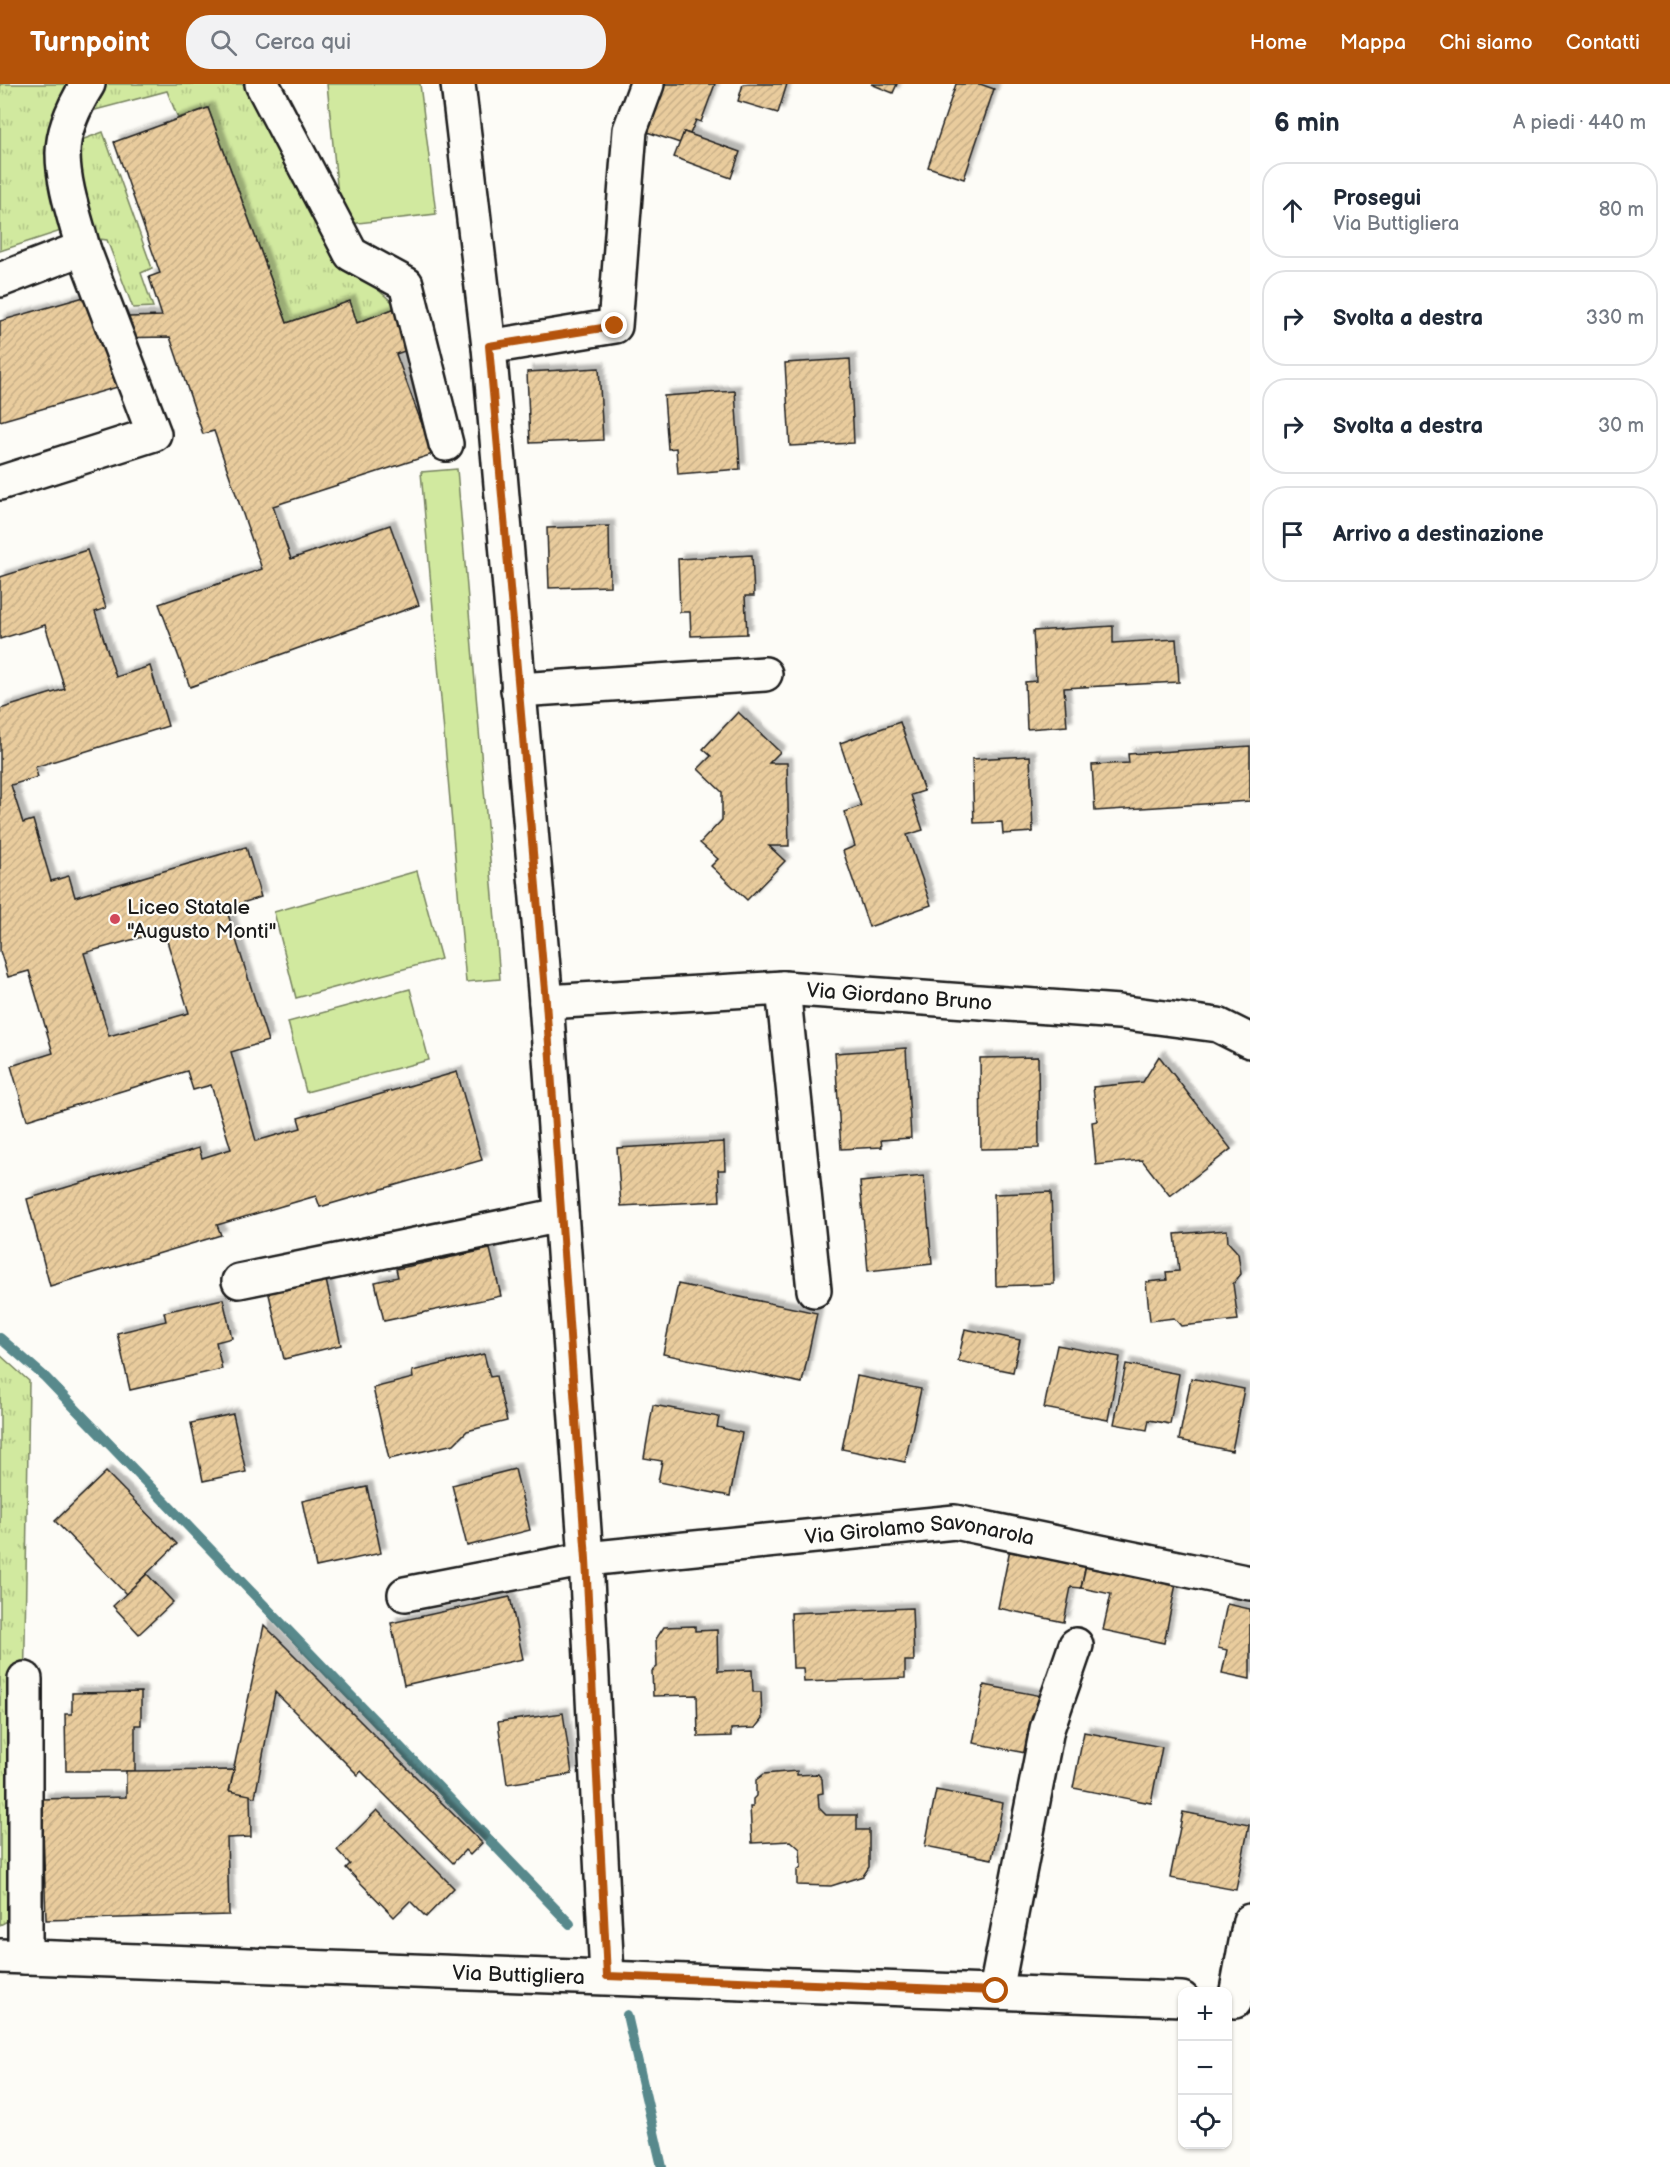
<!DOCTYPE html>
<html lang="it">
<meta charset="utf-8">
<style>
:root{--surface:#fff;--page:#f2f2f3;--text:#1f2937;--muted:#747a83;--line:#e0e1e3;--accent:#b45309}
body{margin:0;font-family:"Balsamiq Sans",sans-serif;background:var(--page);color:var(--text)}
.controls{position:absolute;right:18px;bottom:18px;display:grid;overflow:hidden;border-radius:12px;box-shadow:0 2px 4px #0004}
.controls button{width:54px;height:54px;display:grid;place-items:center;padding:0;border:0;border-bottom:2px solid var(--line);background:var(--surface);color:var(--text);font:30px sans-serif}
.stop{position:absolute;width:18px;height:18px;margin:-14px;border:4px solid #b45309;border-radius:50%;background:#fff}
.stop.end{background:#b45309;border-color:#fff;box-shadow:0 2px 6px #0008}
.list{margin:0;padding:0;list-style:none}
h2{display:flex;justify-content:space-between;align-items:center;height:78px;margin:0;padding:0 24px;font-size:26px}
h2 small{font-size:20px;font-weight:400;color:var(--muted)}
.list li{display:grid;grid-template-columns:39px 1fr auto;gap:18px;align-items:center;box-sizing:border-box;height:96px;margin:0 12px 12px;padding:0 12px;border:2px solid var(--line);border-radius:24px}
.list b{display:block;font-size:22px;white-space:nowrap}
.list p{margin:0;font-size:20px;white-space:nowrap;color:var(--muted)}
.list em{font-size:20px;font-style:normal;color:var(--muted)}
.icon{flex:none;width:33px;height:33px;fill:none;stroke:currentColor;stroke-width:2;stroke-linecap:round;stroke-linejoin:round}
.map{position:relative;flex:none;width:1250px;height:2083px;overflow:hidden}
header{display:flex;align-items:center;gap:36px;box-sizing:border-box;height:84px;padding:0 30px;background:var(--accent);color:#fff}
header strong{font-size:28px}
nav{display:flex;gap:33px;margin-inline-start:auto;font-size:21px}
.search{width:420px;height:54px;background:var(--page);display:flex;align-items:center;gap:15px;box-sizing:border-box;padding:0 21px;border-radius:24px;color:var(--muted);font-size:22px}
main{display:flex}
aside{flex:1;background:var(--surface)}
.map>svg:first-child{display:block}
.grass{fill:url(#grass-tufts);stroke:#76825e;stroke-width:1.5}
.park{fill:#d1e99f;stroke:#76825e;stroke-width:1.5}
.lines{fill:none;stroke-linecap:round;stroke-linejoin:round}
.stream{stroke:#58898c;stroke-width:10}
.building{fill:url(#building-hatch);stroke:#1c1c1c;stroke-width:1.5;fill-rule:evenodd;filter:url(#shadow)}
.minor-casing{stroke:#1c1c1c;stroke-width:38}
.minor{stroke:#fdfcf7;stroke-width:33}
.route{stroke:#b45309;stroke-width:8}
.poi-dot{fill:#d1495b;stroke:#fdfcf7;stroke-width:2}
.labels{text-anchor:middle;stroke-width:4.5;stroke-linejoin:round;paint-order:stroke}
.poi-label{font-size:21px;fill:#1c1c1c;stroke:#fdfcf7;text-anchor:start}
.street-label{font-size:21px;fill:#1c1c1c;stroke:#fdfcf7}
</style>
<header>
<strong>Turnpoint</strong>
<div class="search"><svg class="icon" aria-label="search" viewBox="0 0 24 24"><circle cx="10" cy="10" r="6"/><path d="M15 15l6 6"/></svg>Cerca qui</div>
<nav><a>Home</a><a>Mappa</a><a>Chi siamo</a><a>Contatti</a></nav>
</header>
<main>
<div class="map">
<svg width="1250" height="2083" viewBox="0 0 1250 2083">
<defs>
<pattern id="grass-tufts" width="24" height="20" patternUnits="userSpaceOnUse" patternTransform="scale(1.5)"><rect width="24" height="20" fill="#d1e99f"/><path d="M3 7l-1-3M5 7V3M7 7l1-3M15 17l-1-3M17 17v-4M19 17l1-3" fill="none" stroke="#b3c788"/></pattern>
<pattern id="building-hatch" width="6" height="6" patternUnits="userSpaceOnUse" patternTransform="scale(1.5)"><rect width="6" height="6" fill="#e9cc9d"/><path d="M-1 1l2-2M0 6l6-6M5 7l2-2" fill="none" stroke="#c7af87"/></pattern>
<filter id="shadow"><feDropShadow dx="5.5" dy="-5.5" stdDeviation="1.5" flood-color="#0004"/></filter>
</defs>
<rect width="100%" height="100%" fill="#fdfcf7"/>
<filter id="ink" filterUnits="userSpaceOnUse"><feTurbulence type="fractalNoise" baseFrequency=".0167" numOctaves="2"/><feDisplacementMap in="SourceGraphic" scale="12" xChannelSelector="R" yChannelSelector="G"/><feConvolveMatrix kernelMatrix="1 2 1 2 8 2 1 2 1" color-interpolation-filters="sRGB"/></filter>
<g filter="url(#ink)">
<g class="grass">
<polygon points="0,0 76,0 64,146 0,167"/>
<polygon points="97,0 246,0 347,179 398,223 357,239 350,218 287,239 208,24 178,34 167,7 88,28"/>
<polygon points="103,48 152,184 141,189 153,223 133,224 107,156 91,154 76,58"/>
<polygon points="0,1271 29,1297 21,1816 15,1833 0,1841"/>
</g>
<g class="park">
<polygon points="327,0 420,0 436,130 341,141"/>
<polygon points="457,385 500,895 466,898 421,388"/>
<polygon points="417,787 441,875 296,914 274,828"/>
<polygon points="410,905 429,976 306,1008 288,938"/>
</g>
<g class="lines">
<g class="stream">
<polyline points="0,1254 45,1293 570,1840"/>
<polyline points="627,1931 662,2083"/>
</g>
</g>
<g class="building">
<polygon points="657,0 715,0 701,38 696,36 690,50 684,48 680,59 641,46"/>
<polygon points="743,0 787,0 778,29 738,17"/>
<polygon points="871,0 897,0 893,9"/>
<polygon points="956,0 980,0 994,5 964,95 928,83"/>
<polygon points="208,24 287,239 350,217 357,239 398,223 413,264 396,270 433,370 273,422 291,475 390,441 419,521 190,603 159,520 262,485 214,347 203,350 170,253 106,254 121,302 0,337 0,237 91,211 96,234 162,232 149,193 160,189 114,58"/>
<polygon points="684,48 740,68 731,94 674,73"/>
<polygon points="850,275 854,359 790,362 785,279"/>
<polygon points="599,284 603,356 530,359 527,288"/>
<polygon points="735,307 740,385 678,390 676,364 668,365 664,312"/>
<polygon points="609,442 610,502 549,504 547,444"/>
<path d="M87 466 106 524 95 528 116 593 150 582 168 642 35 683 38 693 11 701 23 739 33 736 51 797 69 792 75 813 246 763 261 813 226 824 268 957 231 968 256 1057 301 1044 298 1034 457 988 482 1076 320 1123 316 1112 217 1141 221 1151 50 1202 27 1115 199 1064 202 1074 231 1065 211 1001 193 1006 187 987 27 1036 11 982 53 969 29 887 8 893 0 867V625L65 605 45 541 0 555V493ZM164 847 189 929 109 952 84 869Z"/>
<polygon points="752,471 754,512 745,512 747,550 691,552 690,528 680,528 678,475"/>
<polygon points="1113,542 1113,559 1176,555 1179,598 1064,604 1067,642 1027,645 1025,598 1036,597 1033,547"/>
<polygon points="738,628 780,668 769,679 787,679 789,762 769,762 785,777 747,816 711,782 718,775 700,759 722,736 722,708 698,685 711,672 703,665"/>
<polygon points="900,638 924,707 911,711 923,746 907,751 931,821 869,843 843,767 855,762 844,728 861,722 840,659"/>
<polygon points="1250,662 1250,717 1095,727 1092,681 1129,679 1128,670"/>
<polygon points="1030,672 1033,748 1003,750 1002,738 974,739 972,675"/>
<polygon points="906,964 911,1054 881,1056 882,1063 841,1065 835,969"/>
<polygon points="1159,972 1231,1065 1170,1112 1142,1076 1096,1081 1092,1038 1097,1037 1093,1003 1143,998"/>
<polygon points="1038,973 1039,1064 981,1065 980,974"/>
<polygon points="724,1058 725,1086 718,1086 720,1117 621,1122 617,1064"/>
<polygon points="924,1092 932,1180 868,1187 860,1098"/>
<polygon points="1051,1108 1054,1200 996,1202 994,1110"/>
<polygon points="1227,1146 1228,1158 1238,1169 1241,1190 1233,1200 1238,1236 1181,1242 1174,1234 1150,1237 1146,1198 1167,1196 1166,1188 1179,1187 1175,1150"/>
<polygon points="490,1165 501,1212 384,1237 375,1198 398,1193 396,1185"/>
<polygon points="325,1192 341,1261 284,1275 268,1206"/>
<polygon points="678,1200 817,1229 802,1299 663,1270"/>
<polygon points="223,1215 232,1254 216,1258 222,1285 130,1306 117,1249 166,1237 164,1228"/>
<polygon points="965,1245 1020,1256 1013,1288 958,1277"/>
<polygon points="1057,1261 1120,1273 1108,1336 1044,1324"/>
<polygon points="484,1270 490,1293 496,1292 507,1337 467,1347 454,1360 389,1375 373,1304 413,1294 412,1287"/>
<polygon points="1126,1280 1179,1290 1170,1340 1149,1336 1147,1346 1114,1340"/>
<polygon points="857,1292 921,1305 905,1378 842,1365"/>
<polygon points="1191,1294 1244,1305 1232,1367 1179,1356"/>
<polygon points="653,1321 719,1333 717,1343 742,1349 730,1412 658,1398 662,1377 644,1374"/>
<polygon points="233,1330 246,1388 203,1397 191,1339"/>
<polygon points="515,1385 530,1446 467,1462 452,1401"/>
<polygon points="106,1388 177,1460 126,1510 55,1437"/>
<polygon points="367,1403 381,1469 316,1483 302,1417"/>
<polygon points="1011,1460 1087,1476 1081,1504 1071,1503 1064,1538 998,1524"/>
<polygon points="1087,1476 1177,1495 1164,1559 1103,1546 1111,1510 1081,1504"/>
<polygon points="147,1490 173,1518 139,1550 113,1522"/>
<polygon points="510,1513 523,1575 404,1601 391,1539"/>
<polygon points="1227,1520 1250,1525 1250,1595 1222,1589 1227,1566 1218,1564"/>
<polygon points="912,1524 914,1577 905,1577 905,1594 804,1598 803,1584 793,1584 791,1529"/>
<polygon points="264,1541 482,1759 470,1771 465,1766 453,1779 361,1687 358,1691 275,1608 255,1713 229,1707"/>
<polygon points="695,1542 695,1547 717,1546 718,1587 752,1586 753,1608 761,1608 762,1635 755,1644 731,1645 731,1652 698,1653 697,1611 653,1612 652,1587 657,1583 656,1555 664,1543"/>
<polygon points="984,1601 1042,1612 1031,1670 973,1659"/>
<polygon points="141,1608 141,1641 135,1641 135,1687 66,1687 65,1630 72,1630 72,1609"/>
<polygon points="563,1629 572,1690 507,1700 498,1638"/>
<polygon points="1084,1648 1162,1663 1151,1719 1073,1704"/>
<polygon points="234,1686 229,1707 250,1711 251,1753 227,1754 229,1831 46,1836 42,1715 126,1713 126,1687"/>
<polygon points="797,1687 797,1691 818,1690 822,1695 823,1709 818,1710 819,1724 826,1731 857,1731 857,1746 869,1746 869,1783 863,1792 831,1802 797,1801 797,1786 801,1783 800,1765 791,1757 752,1759 750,1723 753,1723 753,1715 756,1712 756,1696 764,1690"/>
<polygon points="936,1706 1003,1719 992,1775 925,1762"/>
<polygon points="377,1726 454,1804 426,1833 410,1817 394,1833 346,1784 350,1780 337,1766"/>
<polygon points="1183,1728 1249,1741 1236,1806 1170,1794"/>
</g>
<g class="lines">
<g class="minor-casing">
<g id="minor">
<polyline points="262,0 351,170 406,200 446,360"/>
<polyline points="458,0 489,263 546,918 586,1475 607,1892"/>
<path d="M0 196 83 164C75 134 63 101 63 69 63 46 76 19 88 0"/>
<polyline points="489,263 615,242 630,46 647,0"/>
<polyline points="0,399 154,350 83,164"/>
<polyline points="518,606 765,590"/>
<polyline points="783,904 814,1206"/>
<path id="s1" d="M546 918 783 904 1119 928 1218 941 1250 957"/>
<polyline points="239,1197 561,1131"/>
<path id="s2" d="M405 1510 586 1475 955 1438 1250 1499"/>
<polyline points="25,1595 25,1873"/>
<path id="s3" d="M0 1872 1182 1915"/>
<polyline points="996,1907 1047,1645 1076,1561"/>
<polyline points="1235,1917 1250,1837"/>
</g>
</g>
<use href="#minor" class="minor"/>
</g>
</g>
<g class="lines" filter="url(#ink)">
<polyline class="route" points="615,242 489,262 546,918 586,1475 607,1892 996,1907"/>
</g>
<circle class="poi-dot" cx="115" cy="835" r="6"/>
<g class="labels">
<g class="poi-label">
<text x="127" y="830">Liceo Statale<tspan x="127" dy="24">"Augusto Monti"</tspan></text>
</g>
<g class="street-label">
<text dy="7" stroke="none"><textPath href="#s1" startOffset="354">Via Giordano Bruno</textPath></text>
<text dy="7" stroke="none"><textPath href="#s2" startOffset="520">Via Girolamo Savonarola</textPath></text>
<text dy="7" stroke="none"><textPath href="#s3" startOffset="519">Via Buttigliera</textPath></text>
</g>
</g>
</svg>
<div class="controls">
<button>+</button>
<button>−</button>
<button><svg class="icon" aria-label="locate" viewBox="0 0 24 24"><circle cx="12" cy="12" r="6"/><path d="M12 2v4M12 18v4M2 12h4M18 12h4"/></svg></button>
</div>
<div class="stop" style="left:996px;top:1907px"></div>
<div class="stop end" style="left:615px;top:242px"></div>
</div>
<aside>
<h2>6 min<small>A piedi · 440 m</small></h2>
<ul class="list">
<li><svg class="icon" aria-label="ahead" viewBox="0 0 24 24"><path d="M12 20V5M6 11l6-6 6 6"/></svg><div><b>Prosegui</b><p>Via Buttigliera</p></div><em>80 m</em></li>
<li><svg class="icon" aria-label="right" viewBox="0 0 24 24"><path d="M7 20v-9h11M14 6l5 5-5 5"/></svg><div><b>Svolta a destra</b></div><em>330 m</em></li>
<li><svg class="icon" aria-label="right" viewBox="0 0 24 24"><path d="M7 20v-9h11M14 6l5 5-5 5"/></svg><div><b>Svolta a destra</b></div><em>30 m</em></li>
<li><svg class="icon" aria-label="arrive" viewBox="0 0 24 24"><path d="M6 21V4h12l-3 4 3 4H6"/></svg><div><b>Arrivo a destinazione</b></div></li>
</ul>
</aside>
</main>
